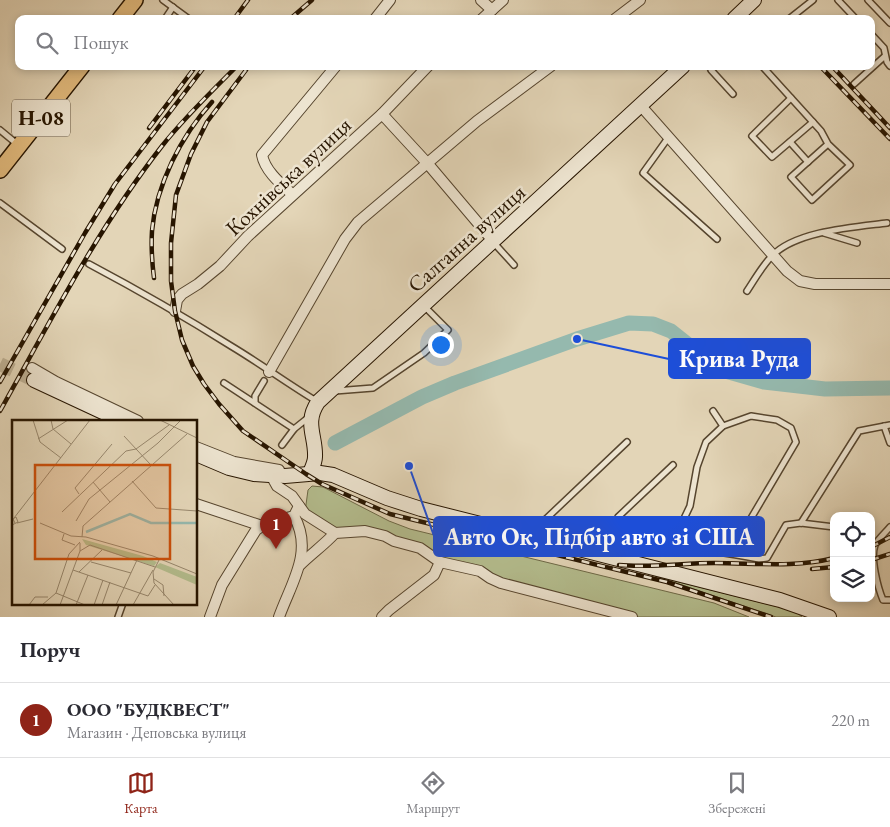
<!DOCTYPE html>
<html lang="uk">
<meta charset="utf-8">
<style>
:root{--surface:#fff;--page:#f7f7f7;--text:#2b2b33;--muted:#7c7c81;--line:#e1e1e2;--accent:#8f2418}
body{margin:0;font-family:"EB Garamond",serif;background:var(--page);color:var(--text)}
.controls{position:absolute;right:15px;bottom:15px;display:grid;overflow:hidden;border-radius:10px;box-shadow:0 2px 8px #0003}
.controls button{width:45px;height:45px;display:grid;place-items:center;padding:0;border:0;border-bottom:1px solid var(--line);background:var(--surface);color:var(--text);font:25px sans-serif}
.you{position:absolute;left:440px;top:344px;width:18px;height:18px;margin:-12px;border:4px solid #fff;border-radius:50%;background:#1a73e8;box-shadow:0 0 0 8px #1a73e833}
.badge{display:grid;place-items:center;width:32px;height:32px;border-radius:50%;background:var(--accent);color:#fff;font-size:16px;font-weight:700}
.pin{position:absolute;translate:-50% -41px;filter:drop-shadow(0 1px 2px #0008)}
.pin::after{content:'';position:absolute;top:26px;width:18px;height:15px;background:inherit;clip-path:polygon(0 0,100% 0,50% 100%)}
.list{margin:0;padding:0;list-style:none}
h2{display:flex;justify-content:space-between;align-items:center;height:65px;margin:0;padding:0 20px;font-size:21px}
h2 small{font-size:16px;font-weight:400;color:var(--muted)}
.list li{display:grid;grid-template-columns:32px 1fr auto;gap:15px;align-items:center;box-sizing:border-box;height:75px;padding:0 20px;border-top:1px solid var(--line)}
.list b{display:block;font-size:19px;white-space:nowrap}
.list p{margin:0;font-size:16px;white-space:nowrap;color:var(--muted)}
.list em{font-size:16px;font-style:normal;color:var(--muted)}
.icon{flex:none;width:28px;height:28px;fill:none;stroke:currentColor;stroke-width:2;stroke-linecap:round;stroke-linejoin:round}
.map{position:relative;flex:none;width:890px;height:617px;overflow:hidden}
.search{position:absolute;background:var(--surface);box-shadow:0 2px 8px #0003;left:15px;right:15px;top:15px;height:55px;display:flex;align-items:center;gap:12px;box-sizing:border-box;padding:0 18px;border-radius:10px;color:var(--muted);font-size:19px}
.sheet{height:140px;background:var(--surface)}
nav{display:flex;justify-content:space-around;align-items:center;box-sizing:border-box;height:70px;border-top:1px solid var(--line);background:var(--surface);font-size:14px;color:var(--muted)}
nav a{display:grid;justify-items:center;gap:2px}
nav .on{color:var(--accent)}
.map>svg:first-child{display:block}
.green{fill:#b4bd8e;stroke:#6e6947}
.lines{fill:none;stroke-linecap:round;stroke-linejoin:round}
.river{stroke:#95b9ae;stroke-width:15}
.secondary-tunnel{stroke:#bdaf92;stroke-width:14;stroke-dasharray:14 7;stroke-linecap:butt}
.lane-casing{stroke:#56452e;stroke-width:8}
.street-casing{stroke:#56452e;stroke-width:12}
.secondary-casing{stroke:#271500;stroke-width:16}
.primary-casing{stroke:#271500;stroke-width:18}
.lane{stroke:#ede4d0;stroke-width:5}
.street{stroke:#ede4d0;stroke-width:10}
.secondary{stroke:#ede4d0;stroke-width:14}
.primary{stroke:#e2ba7c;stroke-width:15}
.rail-casing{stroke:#271500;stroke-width:4.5}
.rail{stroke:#ede4d0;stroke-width:2.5;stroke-dasharray:8;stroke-linecap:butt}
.labels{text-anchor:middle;stroke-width:5;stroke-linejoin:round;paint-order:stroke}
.shield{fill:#ede4d0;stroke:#62533e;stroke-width:1}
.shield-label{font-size:21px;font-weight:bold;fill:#271500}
.street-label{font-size:22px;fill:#271500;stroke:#ede4d0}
.inset-river{fill:none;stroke:#95b9ae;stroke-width:2.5}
.inset-road{fill:none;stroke:#98886e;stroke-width:1}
.view{fill:#cb4f0a;fill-opacity:0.15;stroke:#cb4f0a;stroke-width:2.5}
.inset-edge{fill:none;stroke:#271500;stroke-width:2.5}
.leader{fill:none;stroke:#1d4ed8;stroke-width:2}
.callout-dot{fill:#1d4ed8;stroke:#ede4d0;stroke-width:2}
.callout{fill:#1d4ed8;stroke:#1d4ed8;stroke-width:2}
.callout-label{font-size:24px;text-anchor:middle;font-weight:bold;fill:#fff}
</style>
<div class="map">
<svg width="890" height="617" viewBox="0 0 890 617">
<rect width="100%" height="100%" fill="#e3d5b7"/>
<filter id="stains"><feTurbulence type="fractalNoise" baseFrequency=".004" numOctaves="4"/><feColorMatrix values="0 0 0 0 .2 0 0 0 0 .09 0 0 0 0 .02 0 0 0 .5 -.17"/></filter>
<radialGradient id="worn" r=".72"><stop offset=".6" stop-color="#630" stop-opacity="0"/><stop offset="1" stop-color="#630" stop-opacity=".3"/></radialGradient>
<g class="green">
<polygon points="312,486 323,487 389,521 410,529 714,603 749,617 633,617 442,561 395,540 334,530 305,512 308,490"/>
<polygon points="655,576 795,611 802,617 776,617"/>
</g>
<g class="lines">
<polyline class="river" points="335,443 422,397 455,383 577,339 629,323 653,324 671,331 710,362 729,372 764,382 825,389 890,388"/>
<polyline class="secondary-tunnel" points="0,364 34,380"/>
<g class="lane-casing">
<g id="lane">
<polyline points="163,0 189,19"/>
<polyline points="838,0 856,19"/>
<polyline points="868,0 890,23"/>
<polyline points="165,19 173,7"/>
<polyline points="789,19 813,0"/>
<polyline points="871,34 884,48 887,62 890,66"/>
<polyline points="716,66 711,70 733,94"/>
<polyline points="762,66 821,131 828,144 850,165 812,200 791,177 828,144"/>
<polyline points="854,84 885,56"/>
<polyline points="791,98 752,136 772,157 813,122"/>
<polyline points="0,130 17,144"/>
<polyline points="668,138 643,173 717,239"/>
<polyline points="790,142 808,162"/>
<polyline points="0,203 62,249"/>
<polyline points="824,233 857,243"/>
<polyline points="494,243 514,265"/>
<path d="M89 264C138 290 185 317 231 346 261 364 288 384 318 402"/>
<path d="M747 291C755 279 762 266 772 256 795 231 855 227 887 223"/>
<polyline points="224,383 294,429"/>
<polyline points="335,391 373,388 424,353 448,330 424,306"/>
<polyline points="255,403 255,396 264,381"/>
<polyline points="713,411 723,426"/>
<polyline points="884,426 890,443"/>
<polyline points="282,445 294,429 309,417"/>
<polyline points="801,523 859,431 890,425"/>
<path d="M890 527C886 532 878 539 875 545 870 558 878 588 883 600H890"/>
<polyline points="529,535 627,442"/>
<polyline points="603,546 618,517 673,465"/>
<polyline points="671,546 690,506 697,467 706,442 723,426 751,416 777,420 791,428 796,442 750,520 737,528"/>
<path d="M593 547C649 541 704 549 759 559L767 558 786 525 801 523 834 527"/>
<polyline points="118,617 123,603"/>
</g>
</g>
<g class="street-casing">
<g id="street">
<polyline points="481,0 492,10"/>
<polyline points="375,19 390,0"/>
<polyline points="482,19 503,0"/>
<polyline points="615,19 640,0"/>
<polyline points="641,106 787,271 800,281 815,284 890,284"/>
<polyline points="382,114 428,164 494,242"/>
<path d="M292 194C281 184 265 171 262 155L336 66"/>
<polyline points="175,311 177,300 182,294 198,284 220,266 248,236 382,114 428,66"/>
<polyline points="32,368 56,382 138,421"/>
<polyline points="269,372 345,239 358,222 477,121 551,66"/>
<polyline points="196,447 234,462 279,470"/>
<polyline points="272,477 277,486 292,496 305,514 335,533"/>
<polyline points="196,504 262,526"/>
<path d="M300 565C311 554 324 545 335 533L365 531 385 536 394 541 420 548 440 562 480 571 490 578 501 583 632 617"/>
<polyline points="210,617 222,585 256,530 265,524 294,516 299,506"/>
<path d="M279 617C291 583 314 552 294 516"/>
<polyline points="382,617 389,610 434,575 440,562"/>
</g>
</g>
<g class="secondary-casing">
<g id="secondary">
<polyline points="734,19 754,0"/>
<polyline points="34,380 122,421"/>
<polyline points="196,454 229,468 254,474 285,476 320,473 333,475 387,498 421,509 780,600 829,617"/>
<path d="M310 473C312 468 315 462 315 457 316 436 304 423 318 402L683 66"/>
</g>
</g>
<g class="primary-casing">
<g id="primary">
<polyline points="120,19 135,0"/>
<polyline points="0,170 82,66"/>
</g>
</g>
<use href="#lane" class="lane"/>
<use href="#street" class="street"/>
<use href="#secondary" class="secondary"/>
<use href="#primary" class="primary"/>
<g class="rail-casing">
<g id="rail">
<polyline points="234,19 248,0"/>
<polyline points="290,19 312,0"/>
<polyline points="820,66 890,139"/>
<polyline points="832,66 890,128"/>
<polyline points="246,70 207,122 191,154 176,195 171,243 171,281 175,311 182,340 193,366 204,384 219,404 243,431 306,474 322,484 390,514 667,582 771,617"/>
<polyline points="149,128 196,66"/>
<path d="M154 278C152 262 151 247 152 231 156 185 181 136 212 102"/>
<polyline points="0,382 85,233 115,184 205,66"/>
<path d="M0 411C51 320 98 228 162 146 184 118 211 92 237 66"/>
<polyline points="871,547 890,537"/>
<polyline points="871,560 890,554"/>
<path d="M619 565C651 568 683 563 715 563 755 563 795 568 834 558"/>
<polyline points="812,569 834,567"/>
</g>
</g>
<use href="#rail" class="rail"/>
</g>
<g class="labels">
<rect class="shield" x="12" y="99.5" width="58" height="37" rx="4"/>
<g class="shield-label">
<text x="41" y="125">Н-08</text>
</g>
<g class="street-label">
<text transform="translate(288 176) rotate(-43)" y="8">Кохнівська вулиця</text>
<text transform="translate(466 238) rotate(-42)" y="8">Салганна вулиця</text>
</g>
</g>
<g transform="translate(12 420)">
<rect width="185" height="185" fill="#e3d5b7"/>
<path d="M70 119 131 136 145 142 142 146 74 125ZM148 143 185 157V165L143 147Z" fill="#b4bd8e"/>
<path class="inset-river" d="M74 112 118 94 139 103H185"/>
<path class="inset-road" d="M21 0 28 22 49 38M39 0 41 9 59 24M148 0 185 18M112 16 138 44M26 19 56 0M120 61 144 88 185 91M81 62 98 82M67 74 63 68 100 24M50 92 114 31 124 29 157 5M2 98 78 0M64 101 77 79 146 23 169 0M5 103 21 99M28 103 59 116 74 117 141 136 185 154M0 105 6 102 4 97 1 99 3 103M52 114 50 120 63 125M70 117 71 106 175 14M68 131 78 125 143 147M148 138 141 152 142 163 162 185M79 142 119 153M61 150 136 176 143 165M67 152 90 130M142 159 151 165 152 176M44 173 73 185M17 185 23 177H36M30 185 44 173 57 134 68 122M48 185 68 131V123M64 185 76 155M82 185 91 160M90 185 98 162M104 185 125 140M121 185 141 150"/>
<path class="view" d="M23 45H158V139H23Z"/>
<rect width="185" height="185" class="inset-edge"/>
</g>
<path class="leader" d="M577 339L669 359M409 466L434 536"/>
<g class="callout-dot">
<circle cx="577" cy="339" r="5"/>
<circle cx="409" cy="466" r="5"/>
</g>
<g class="callout">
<rect x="669" y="339" width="141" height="39" rx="5"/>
<rect x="434" y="517" width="330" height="39" rx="5"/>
</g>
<g class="callout-label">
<text x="739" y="367">Крива Руда</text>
<text x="599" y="545">Авто Ок, Підбір авто зі США</text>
</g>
<rect width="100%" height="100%" filter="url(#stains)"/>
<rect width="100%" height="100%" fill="url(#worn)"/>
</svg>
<div class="controls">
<button><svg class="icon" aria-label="locate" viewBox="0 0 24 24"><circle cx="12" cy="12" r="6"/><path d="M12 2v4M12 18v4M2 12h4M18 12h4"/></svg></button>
<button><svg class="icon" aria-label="layers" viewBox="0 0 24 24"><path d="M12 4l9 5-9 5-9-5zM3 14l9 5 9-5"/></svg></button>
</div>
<div class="you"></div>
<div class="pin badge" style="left:276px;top:549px">1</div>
<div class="search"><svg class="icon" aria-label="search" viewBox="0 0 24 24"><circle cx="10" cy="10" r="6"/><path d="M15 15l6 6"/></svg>Пошук</div>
</div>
<section class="sheet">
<h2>Поруч<small></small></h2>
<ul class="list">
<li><span class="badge">1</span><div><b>ООО &quot;БУДКВЕСТ&quot;</b><p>Магазин · Деповська вулиця</p></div><em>220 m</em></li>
</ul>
</section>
<nav>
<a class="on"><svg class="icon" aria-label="map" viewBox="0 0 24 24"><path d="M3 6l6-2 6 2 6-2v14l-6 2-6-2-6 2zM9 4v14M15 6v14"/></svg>Карта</a>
<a><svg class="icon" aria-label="directions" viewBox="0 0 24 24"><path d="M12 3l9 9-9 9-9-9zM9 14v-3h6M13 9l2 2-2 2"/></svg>Маршрут</a>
<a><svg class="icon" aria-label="saved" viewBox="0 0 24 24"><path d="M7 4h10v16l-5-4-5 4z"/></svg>Збережені</a>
</nav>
